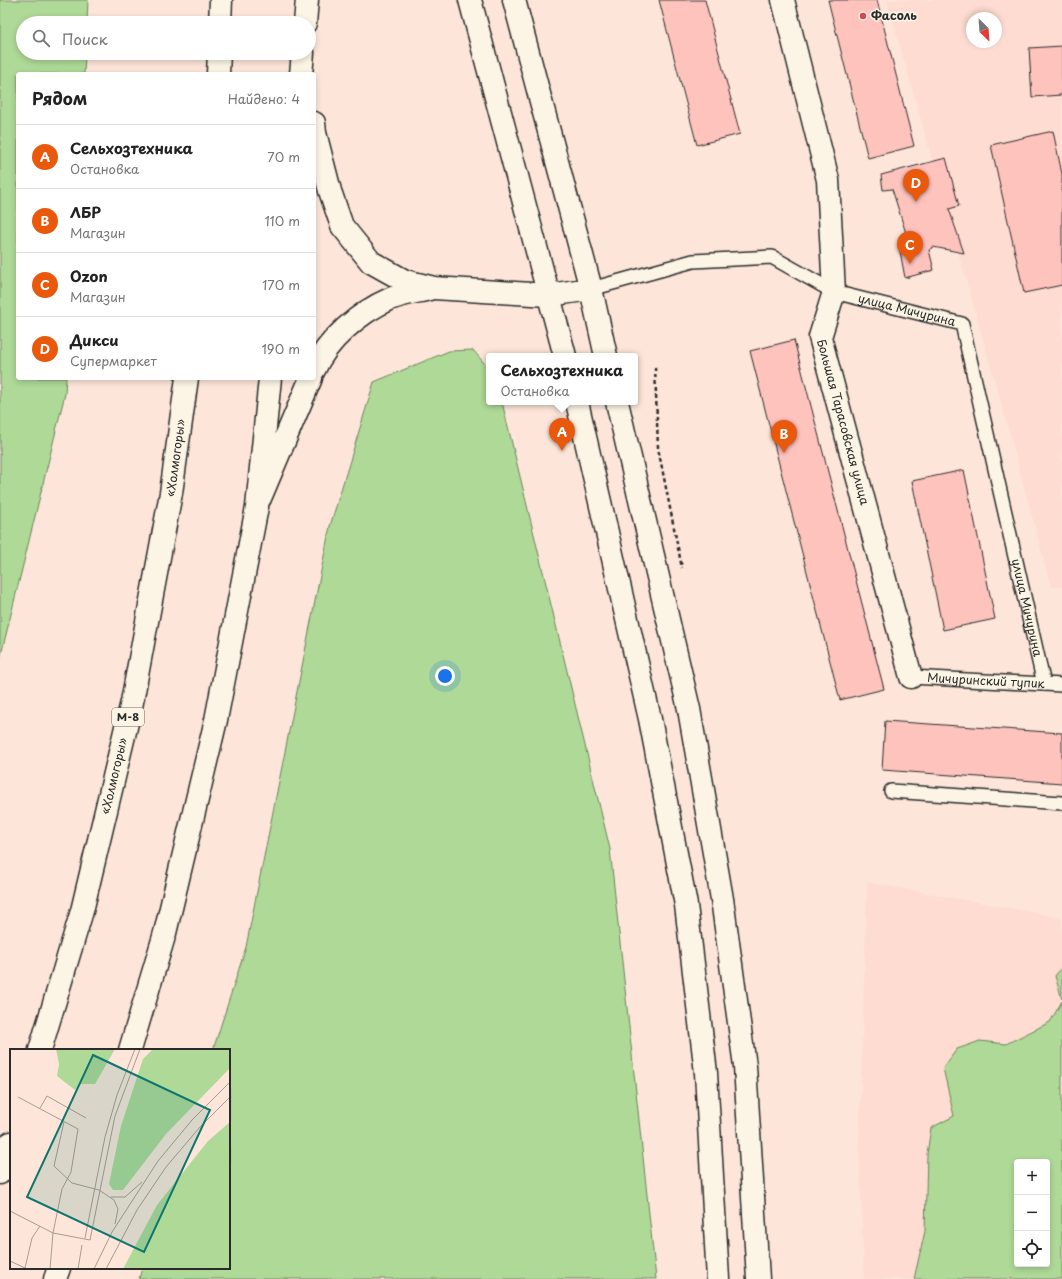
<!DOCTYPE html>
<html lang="ru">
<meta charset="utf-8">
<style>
:root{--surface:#fff;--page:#f2f2f2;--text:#222;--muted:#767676;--line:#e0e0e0;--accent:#ea580c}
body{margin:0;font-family:"Playpen Sans",sans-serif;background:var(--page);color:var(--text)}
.controls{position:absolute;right:12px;bottom:12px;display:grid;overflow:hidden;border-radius:4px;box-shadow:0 2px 6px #0003}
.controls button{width:36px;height:36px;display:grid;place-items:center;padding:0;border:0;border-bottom:1px solid var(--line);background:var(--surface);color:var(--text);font:20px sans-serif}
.compass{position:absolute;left:966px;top:12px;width:36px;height:36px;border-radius:50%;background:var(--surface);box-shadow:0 2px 6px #0003;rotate:155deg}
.you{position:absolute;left:445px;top:676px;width:14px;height:14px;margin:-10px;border:3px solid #fff;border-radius:50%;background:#1a73e8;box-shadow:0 0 0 6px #1a73e833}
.badge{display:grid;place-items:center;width:26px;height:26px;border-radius:50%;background:var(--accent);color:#fff;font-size:13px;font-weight:700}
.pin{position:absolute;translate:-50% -33px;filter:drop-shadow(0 1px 2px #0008)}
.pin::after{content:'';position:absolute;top:21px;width:14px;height:12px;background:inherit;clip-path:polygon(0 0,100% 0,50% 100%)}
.popup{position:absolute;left:486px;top:353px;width:152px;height:52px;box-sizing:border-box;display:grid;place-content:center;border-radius:4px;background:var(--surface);filter:drop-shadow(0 1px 3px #0005);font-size:13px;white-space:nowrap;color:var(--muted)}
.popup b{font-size:15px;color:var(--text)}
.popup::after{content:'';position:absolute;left:50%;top:100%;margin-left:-8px;border:8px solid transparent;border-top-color:var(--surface)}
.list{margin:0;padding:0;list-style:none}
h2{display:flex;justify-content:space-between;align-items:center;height:52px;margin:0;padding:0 16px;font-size:17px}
h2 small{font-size:13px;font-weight:400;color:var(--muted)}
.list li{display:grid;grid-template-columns:26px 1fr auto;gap:12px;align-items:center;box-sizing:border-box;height:64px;padding:0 16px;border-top:1px solid var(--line)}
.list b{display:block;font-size:15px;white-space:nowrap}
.list p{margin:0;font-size:13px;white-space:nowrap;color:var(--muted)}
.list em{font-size:13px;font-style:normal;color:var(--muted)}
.icon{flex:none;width:22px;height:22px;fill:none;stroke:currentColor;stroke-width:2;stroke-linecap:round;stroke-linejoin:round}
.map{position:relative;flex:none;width:1062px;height:1279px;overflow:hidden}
.search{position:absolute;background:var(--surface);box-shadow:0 2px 6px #0003;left:16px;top:16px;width:300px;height:44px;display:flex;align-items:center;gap:10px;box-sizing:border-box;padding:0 14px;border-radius:22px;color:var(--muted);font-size:15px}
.panel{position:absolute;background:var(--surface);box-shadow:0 2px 6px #0003;left:16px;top:72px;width:300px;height:308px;border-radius:4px}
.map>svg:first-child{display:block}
.built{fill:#fedcd1;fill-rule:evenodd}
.green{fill:#aed997;stroke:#6c8261;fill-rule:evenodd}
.building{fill:#ffc3be;stroke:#2b2b2b}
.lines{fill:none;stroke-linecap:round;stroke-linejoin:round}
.lane-casing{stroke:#2b2b2b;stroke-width:16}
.street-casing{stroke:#2b2b2b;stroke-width:25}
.secondary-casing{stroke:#2b2b2b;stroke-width:25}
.highway-casing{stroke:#2b2b2b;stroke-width:25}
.path{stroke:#2b2b2b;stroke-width:2.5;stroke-dasharray:4 3;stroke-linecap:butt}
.lane{stroke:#fcf5e5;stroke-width:13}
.street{stroke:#fcf5e5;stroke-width:22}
.secondary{stroke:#fcf5e5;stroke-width:22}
.highway{stroke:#fcf5e5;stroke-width:22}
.poi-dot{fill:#d1495b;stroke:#fcf5e5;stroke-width:1.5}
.labels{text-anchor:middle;stroke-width:3;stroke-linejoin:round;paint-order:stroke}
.shield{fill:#fcf5e5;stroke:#6a6863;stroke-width:1}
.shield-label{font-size:11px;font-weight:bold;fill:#2b2b2b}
.poi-label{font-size:12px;font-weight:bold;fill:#2b2b2b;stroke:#fcf5e5;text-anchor:start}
.street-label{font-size:12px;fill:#2b2b2b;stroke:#fcf5e5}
.inset-road{fill:none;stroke:#a99b93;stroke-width:1}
.view{fill:#0f766e;fill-opacity:0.15;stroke:#0f766e;stroke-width:2}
.inset-edge{fill:none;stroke:#2b2b2b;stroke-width:2}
</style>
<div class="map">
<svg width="1062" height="1279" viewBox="0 0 1062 1279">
<rect width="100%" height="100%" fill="#fde6d9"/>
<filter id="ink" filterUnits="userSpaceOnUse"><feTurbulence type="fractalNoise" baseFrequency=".025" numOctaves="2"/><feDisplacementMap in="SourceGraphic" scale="8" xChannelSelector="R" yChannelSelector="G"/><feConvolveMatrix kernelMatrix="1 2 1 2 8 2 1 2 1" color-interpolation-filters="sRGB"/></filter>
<g filter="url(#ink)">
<g class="built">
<path d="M887 0H1062V587H1051L1010 435ZM972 18H996V42H972Z"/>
<path d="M867 882 1042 914 1062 919V1279H864L859 1142ZM1017 1162H1047V1264H1017Z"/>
</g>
<g class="green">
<polygon points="0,0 88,0 87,23 23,23 23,53 85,53 84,74 18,74 18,378 66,378 65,394 0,659"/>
<polygon points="473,350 489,369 489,402 502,402 610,849 656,1279 139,1279 142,1268 229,1268 229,1050 213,1050 246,947 330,526 374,382 449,351"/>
<polygon points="1062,967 1062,999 1055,976"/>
<path d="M1062 1001V1279H914L925 1231 927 1154 931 1128 954 1116 943 1068 957 1049 980 1041 1006 1044 1050 1022ZM1017 1162H1047V1264H1017Z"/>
</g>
<g class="building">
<polygon points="659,0 705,0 740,134 697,145"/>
<polygon points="828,0 877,0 914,146 868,158"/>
<polygon points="1062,46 1062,95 1032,97 1029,48"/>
<polygon points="1053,131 1062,174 1062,285 1024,293 991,145"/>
<polygon points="946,158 959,206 949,209 964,253 933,247 929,250 934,270 905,278 900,251 910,246 892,189 883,190 881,175"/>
<polygon points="794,340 884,689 840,700 750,351"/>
<polygon points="964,470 995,619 943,630 912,481"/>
<polygon points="885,721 1062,733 1062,783 882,770"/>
</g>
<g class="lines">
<g class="lane-casing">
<g id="lane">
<path id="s1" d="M591 289 693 261 772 257 834 292 962 324 1044 684"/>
<path id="s2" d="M911 677 1062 685"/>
<polyline points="891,791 1062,803"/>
</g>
</g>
<g class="street-casing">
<g id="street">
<path id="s3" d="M783 0 828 180 834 292 820 337 911 677"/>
</g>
</g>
<g class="secondary-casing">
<g id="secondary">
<polyline points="470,0 565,356"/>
<polyline points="514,0 591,289 606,356"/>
<polyline points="314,123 315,133 330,191 342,226 371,262 405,281 434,288 549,295 591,289"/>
<path d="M314 370C327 340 360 312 390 299 402 294 417 292 429 289"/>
<polyline points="577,402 650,719 686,905 706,1073 718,1279"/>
<polyline points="617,402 689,709 722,899 745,1066 758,1279"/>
<polyline points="260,498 311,378"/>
</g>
</g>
<g class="highway-casing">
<g id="highway">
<polyline points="220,23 221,0"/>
<polyline points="305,23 307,0"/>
<polyline points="218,74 219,53"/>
<polyline points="301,74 303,53"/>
<path id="s4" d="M40 1050 82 911 132 702 171 493 187 378"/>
<polyline points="130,1050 165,933 216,720 257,507 270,378"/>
<polyline points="0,1173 11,1143"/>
<polyline points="55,1279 59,1268"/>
</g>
</g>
<polyline class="path" points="655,367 658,448 682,568"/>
<use href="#lane" class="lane"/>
<use href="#street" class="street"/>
<use href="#secondary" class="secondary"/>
<use href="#highway" class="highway"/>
</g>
</g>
<circle class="poi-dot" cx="863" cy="16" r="4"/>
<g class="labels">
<rect class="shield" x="112" y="708" width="32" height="18" rx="3"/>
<g class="shield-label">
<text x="128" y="721">М-8</text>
</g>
<g class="poi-label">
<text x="871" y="20">Фасоль</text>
</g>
<g class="street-label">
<text dy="4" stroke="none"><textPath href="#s1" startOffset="331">улица Мичурина</textPath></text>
<text dy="4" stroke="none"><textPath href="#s3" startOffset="433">Большая Тарасовская улица</textPath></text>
<text dy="4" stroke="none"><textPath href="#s4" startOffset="608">«Холмогоры»</textPath></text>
<text dy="4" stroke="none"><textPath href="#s1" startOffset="679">улица Мичурина</textPath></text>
<text dy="4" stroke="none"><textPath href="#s2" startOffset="75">Мичуринский тупик</textPath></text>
<text dy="4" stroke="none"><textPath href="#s4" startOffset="284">«Холмогоры»</textPath></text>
</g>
</g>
<g transform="translate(10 1049)">
<rect width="220" height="220" fill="#fde6d9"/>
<path d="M46 0H105L85 35H71L65 41 47 27 49 15ZM147 0H220V19L156 85 113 141H103L99 135 111 77 133 10 142 1ZM220 73V220H113L147 156 198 92Z" fill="#aed997"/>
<path class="inset-road" d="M8 48 68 80 61 123 52 140 43 184 40 220M30 59 37 47 76 69M54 73 44 117 62 134 89 141 104 151 108 160 105 175M101 148H115L132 133M0 162 43 184 80 191 105 67 130 0M75 189 95 88 107 46 125 0M0 212 17 220M15 219 22 189 30 177M68 220 72 196M84 220 102 183 148 112 182 71 220 33M96 220 127 161 156 118 190 78 220 48"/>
<path class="view" d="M83 6 200 61 134 203 17 148Z"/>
<rect width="220" height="220" class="inset-edge"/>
</g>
</svg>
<div class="controls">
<button>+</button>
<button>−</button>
<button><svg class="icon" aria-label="locate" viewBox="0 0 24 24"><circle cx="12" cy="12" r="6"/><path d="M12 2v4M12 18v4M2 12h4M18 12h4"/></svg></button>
</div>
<svg class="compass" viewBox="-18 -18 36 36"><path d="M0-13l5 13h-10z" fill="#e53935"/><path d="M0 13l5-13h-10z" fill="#767676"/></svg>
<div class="you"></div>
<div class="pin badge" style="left:562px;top:451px">A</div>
<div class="popup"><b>Сельхозтехника</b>Остановка</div>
<div class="pin badge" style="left:784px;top:453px">B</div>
<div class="pin badge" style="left:910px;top:264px">C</div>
<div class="pin badge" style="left:916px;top:202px">D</div>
<div class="search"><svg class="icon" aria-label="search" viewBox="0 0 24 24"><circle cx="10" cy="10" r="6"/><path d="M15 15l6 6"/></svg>Поиск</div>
<section class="panel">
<h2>Рядом<small>Найдено: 4</small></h2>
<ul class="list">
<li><span class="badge">A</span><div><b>Сельхозтехника</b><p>Остановка</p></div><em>70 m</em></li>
<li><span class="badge">B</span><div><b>ЛБР</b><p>Магазин</p></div><em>110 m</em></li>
<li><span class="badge">C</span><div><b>Ozon</b><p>Магазин</p></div><em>170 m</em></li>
<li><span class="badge">D</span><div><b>Дикси</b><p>Супермаркет</p></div><em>190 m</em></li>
</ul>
</section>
</div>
